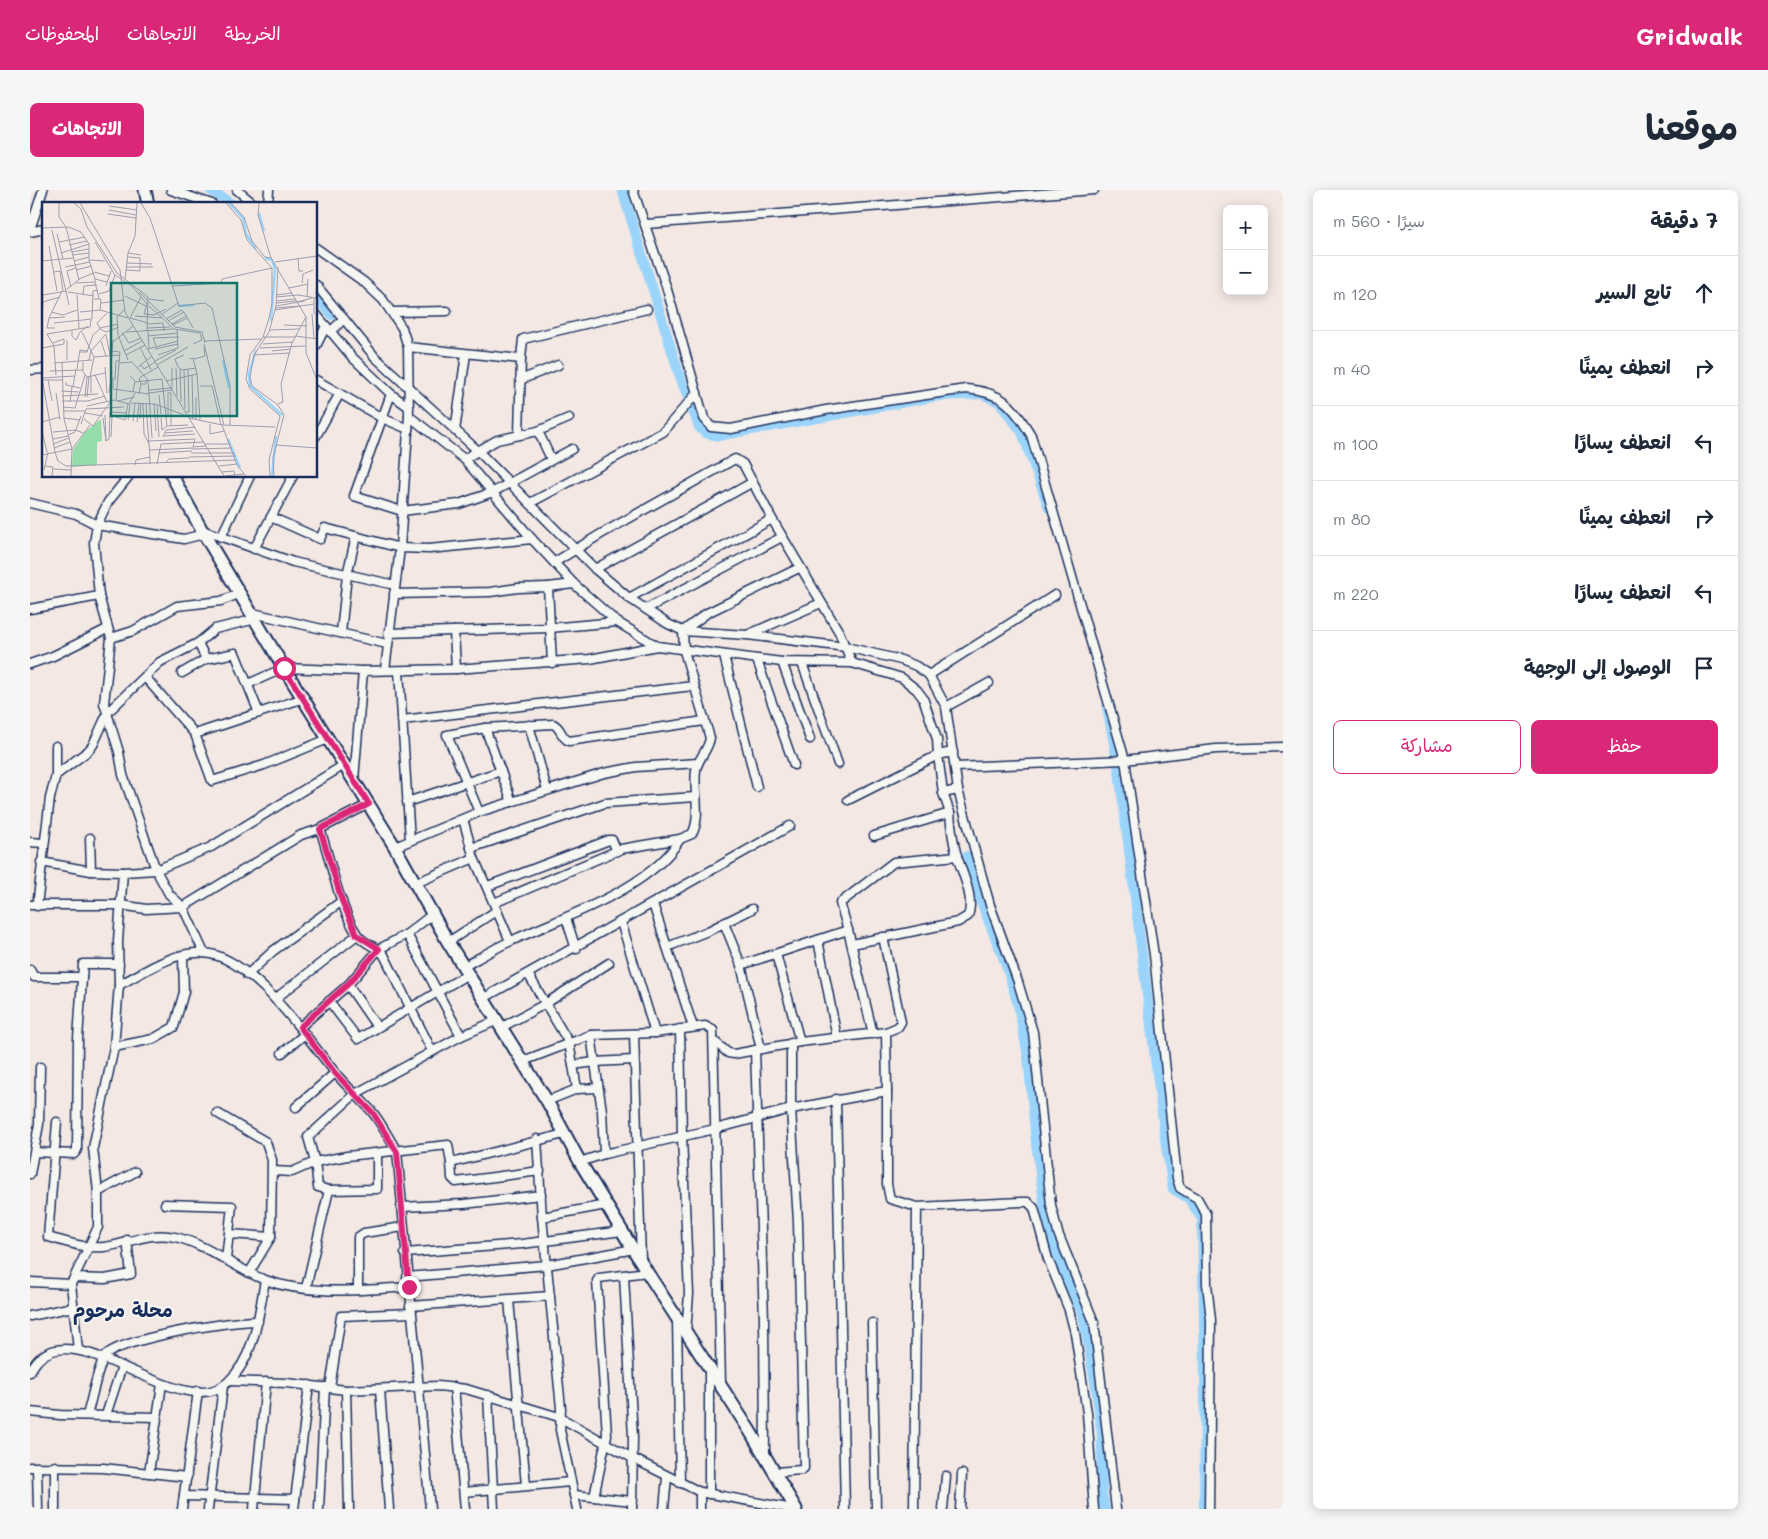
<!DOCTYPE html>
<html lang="ar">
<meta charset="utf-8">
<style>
:root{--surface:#fff;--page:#f6f6f7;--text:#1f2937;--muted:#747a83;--line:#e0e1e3;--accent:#db2777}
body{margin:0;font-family:Mali,"Playpen Sans Arabic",sans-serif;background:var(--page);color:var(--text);direction:rtl}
.controls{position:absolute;right:15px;top:15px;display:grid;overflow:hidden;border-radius:8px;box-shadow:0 2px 12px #0003}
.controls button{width:45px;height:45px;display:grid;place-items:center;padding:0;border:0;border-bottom:1px solid var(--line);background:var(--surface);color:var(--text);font:25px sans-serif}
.stop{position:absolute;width:15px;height:15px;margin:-11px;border:4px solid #db2777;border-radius:50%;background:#fff}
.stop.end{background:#db2777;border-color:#fff;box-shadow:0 1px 5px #0008}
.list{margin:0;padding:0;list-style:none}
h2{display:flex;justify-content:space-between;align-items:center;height:65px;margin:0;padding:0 20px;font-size:21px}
h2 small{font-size:16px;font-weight:400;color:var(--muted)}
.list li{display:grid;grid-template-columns:32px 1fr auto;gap:15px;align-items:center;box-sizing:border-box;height:75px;padding:0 20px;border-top:1px solid var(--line)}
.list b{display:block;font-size:19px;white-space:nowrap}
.list em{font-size:16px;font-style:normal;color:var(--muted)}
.actions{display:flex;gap:10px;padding:15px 20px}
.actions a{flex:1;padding:11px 0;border:1px solid var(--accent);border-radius:8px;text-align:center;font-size:18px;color:var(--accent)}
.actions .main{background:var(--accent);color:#fff}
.icon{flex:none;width:28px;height:28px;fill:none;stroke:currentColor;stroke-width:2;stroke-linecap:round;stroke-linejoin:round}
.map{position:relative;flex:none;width:1253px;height:1319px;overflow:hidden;direction:ltr;border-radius:8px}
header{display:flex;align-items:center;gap:30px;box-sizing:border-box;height:70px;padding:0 25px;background:var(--accent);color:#fff}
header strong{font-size:24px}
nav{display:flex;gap:28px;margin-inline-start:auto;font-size:18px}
.intro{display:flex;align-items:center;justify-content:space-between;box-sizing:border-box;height:120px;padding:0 30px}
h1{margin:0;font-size:35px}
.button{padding:12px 22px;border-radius:8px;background:var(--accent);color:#fff;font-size:18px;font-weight:700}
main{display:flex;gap:30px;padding:0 30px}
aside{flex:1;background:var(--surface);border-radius:8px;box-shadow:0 2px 12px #0003}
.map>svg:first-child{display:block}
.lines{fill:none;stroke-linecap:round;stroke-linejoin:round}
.canal{stroke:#9bd4fb;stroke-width:10}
.street-casing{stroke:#1b2f5e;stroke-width:11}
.secondary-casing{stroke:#1b2f5e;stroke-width:15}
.street{stroke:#f6f6f2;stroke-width:8}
.secondary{stroke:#f6f6f2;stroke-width:11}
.route{stroke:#db2777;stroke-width:6}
.labels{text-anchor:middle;stroke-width:4;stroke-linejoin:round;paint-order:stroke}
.district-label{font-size:19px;font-weight:bold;fill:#1b2f5e;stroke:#f6f6f2}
.inset-river{fill:none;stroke:#9bd4fb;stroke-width:2.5}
.inset-road{fill:none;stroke:#9d9eae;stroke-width:1}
.view{fill:#0f766e;fill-opacity:0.15;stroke:#0f766e;stroke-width:2.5}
.inset-edge{fill:none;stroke:#1b2f5e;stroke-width:2.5}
</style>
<header>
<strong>Gridwalk</strong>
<nav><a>الخريطة</a><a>الاتجاهات</a><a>المحفوظات</a></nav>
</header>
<div class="intro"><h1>موقعنا</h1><a class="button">الاتجاهات</a></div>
<main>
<aside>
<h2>7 دقيقة<small>سيرًا · 560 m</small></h2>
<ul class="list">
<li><svg class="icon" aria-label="ahead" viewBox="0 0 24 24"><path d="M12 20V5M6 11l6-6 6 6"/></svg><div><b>تابع السير</b></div><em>120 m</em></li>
<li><svg class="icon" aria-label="right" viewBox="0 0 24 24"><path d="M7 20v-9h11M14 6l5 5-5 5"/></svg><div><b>انعطف يمينًا</b></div><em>40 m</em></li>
<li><svg class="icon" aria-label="left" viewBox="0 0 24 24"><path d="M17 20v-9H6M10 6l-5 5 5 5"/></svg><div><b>انعطف يسارًا</b></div><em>100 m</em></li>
<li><svg class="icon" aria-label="right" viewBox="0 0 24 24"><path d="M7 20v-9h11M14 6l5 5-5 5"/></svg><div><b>انعطف يمينًا</b></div><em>80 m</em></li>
<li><svg class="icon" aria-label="left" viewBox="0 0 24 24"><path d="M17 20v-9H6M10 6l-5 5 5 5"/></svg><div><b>انعطف يسارًا</b></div><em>220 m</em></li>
<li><svg class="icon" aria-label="arrive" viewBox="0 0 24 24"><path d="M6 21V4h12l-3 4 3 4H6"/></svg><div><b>الوصول إلى الوجهة</b></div></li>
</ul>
<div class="actions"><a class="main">حفظ</a><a>مشاركة</a></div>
</aside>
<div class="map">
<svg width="1253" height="1319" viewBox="0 0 1253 1319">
<rect width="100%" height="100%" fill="#f3e8e3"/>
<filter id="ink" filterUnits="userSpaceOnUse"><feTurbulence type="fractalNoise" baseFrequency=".02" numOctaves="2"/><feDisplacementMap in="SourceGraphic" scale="10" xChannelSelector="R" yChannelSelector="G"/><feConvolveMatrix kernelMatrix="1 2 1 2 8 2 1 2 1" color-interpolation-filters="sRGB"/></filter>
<g filter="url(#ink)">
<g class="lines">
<g class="canal">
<polyline points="180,0 202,14"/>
<polyline points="592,0 649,184 669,237 675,243 688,246 909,206 952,204 969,212 992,242 1019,318"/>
<polyline points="286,106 302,125"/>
<polyline points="1077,517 1089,581 1136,956 1143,999 1158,1008 1172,1029 1175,1189 1174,1319"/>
<polyline points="937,666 947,702 976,775 988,815 998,866 1006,953 1015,1020 1030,1075 1053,1124 1065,1191 1072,1243 1072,1305 1075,1319"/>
</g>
<g class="street-casing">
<g id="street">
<polyline points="141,0 182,14"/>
<polyline points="207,0 224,14"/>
<path d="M603 0 636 96 674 228 681 237 701 239 796 220 936 199C972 202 983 215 1001 245L1095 570 1124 765 1147 988 1150 998 1167 1008 1176 1024 1177 1094 1181 1130 1179 1319"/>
<polyline points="238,14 239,0"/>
<polyline points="616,34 1064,0"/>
<polyline points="0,40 13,0"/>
<polyline points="0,42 14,39"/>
<polyline points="286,58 334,92 353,110 372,138 378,157 379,226 370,358 355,480"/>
<polyline points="286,95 345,167 447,260 565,379 599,408 638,434 653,441 717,445 816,457 871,470 886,476 899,485 916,517 928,600"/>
<polyline points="363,122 417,121"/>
<polyline points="286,124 322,167 361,204 324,306 372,321 429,314 463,302 542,259"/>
<polyline points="300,142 314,129"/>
<polyline points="286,156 296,136"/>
<polyline points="378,157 491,169 489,245"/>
<polyline points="491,169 493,149 617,119"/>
<polyline points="0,180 14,179"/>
<polyline points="286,190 352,228 378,239"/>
<polyline points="490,190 528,175"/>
<polyline points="361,204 379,217"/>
<polyline points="379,226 434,269 502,349 544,394 587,432 627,456 752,472 822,473 872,488 887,500 893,508 907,549 908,565 818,610"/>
<polyline points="425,241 436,164"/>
<polyline points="508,241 521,269"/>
<polyline points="286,246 309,205"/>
<polyline points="434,269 467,250 508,241 539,228"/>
<polyline points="99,286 78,312 67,335 64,353 69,406 81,448 74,513 89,562 93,585 126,680 139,704 153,717 174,763"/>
<polyline points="0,313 46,324 67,335 154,349 174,344"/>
<polyline points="500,313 633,242 667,203"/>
<polyline points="241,327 290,349 295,338 370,358 399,359 502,349"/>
<polyline points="172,340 263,372 365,395"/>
<polyline points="191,347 220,286"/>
<polyline points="224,359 263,286"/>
<polyline points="525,372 571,344 705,269 713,274 742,329 809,442 822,473"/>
<polyline points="565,379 723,292"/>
<polyline points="518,397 544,394"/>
<polyline points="364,404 460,402 488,398 518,397 522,473"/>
<polyline points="599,408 742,329"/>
<polyline points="0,419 69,406"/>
<polyline points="616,419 752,347"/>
<polyline points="223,423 357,454"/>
<polyline points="424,441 426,479"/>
<polyline points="653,441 677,423 769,378"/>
<polyline points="311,443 317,385 326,346"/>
<polyline points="358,443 519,438 587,432"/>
<polyline points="717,445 791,413"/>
<polyline points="81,448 103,441 147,416 191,411 211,403"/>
<polyline points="168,453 176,469"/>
<polyline points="694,466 727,597"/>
<polyline points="727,470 764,575"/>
<polyline points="752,472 780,549"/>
<polyline points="772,473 808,574"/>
<polyline points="0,474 23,466 77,439"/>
<polyline points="369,481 380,650"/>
<polyline points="152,483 176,469 205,463 229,523"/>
<polyline points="899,485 1025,405"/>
<polyline points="115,487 165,544 182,591 234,575 298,549"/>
<polyline points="218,494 254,478 333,481 426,479 560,469 627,456"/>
<polyline points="916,517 959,493"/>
<polyline points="372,530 663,496"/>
<polyline points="499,535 517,600"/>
<polyline points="455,538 482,612"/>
<polyline points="165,544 274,508"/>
<polyline points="925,577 1095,570 1186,559 1253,557"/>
<polyline points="26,585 58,561 63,555 78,522 130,472 168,453 185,439 226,429"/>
<polyline points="324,590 333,481"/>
<polyline points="913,603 928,600 960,715 988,792 1003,842 1021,1015 1028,1043 1064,1132 1086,1319"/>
<polyline points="377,612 471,581"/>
<path d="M449 622 417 545 455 538 523 534C531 537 531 548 539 551L674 531"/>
<polyline points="433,629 444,668 480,751"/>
<path d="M290 639C300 668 310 720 327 744 333 754 347 756 354 765L402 861"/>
<polyline points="844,646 920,623 913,603 908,565 923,562"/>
<polyline points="60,648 61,681"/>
<polyline points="0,652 13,653"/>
<polyline points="365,657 449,622 574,583 606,577 668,573"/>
<polyline points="441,658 575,613 666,607"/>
<polyline points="11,672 61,681 93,682 88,751 89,795 84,857 63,958 68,1002 68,1037 41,1094 48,1160"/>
<polyline points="93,682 126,680 181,657 314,575"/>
<polyline points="386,693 444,668"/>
<polyline points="458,696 579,650 582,650 587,661"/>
<path d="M464 713 591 659 650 649 662 644C672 627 663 600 666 580 668 568 678 561 680 548L654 461 653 441"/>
<polyline points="623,714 637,757"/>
<polyline points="0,715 91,715 116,719 153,717 271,645 290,639 339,614"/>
<polyline points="7,716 20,608 26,585 26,556"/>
<polyline points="536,728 546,759"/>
<polyline points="591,732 625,843"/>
<polyline points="694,733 711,775 818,740 843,844"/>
<polyline points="818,740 810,713 864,672 927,666"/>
<polyline points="377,744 431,846"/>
<polyline points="853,747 871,832 868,837 856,842"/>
<polyline points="788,750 807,848"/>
<polyline points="418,752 466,721"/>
<path d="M822 754 928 732 938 726C945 708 932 683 927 666 923 652 921 637 920 623"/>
<polyline points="746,764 770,852"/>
<polyline points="711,775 731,859"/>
<path d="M433 777C449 768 465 758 481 751 532 727 620 700 650 649"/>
<polyline points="0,780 4,787 52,787"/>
<polyline points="498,784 539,853 543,875"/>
<polyline points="217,785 243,761 312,711"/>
<path d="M89 795C114 782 144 761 174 763 221 766 276 847 304 881 315 896 331 908 343 923 352 934 359 949 367 961L400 1319"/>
<polyline points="318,795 347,837"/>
<polyline points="454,808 760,636"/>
<polyline points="245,809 327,745"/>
<polyline points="299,811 328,849 438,784"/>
<polyline points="270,837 318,795 349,759 377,744 404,723"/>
<polyline points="472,837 515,814 579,773"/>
<polyline points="663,837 637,757 678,741 722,719"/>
<polyline points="650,839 652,947 659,1104 656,1143"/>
<polyline points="604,844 611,1070"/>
<polyline points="561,845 572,921 574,964"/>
<polyline points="684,851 698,863 704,864 770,852 856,842 857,901"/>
<polyline points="84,857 123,849 144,837 154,802 153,766"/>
<polyline points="725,860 734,1130 735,1265"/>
<polyline points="252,863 275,844"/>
<polyline points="493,871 561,845 625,843 675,836 683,840 691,1194"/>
<polyline points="547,899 543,875 565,872 604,870"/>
<polyline points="806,909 815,1319"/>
<polyline points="517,911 547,899 568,898"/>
<polyline points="266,917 305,883"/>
<polyline points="187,923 236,952 242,970 241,1047 219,1083"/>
<path d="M27 932 18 1047C37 1052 55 1059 74 1057 99 1054 119 1041 145 1047 177 1054 204 1078 235 1090 279 1106 333 1100 379 1097"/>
<polyline points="507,949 512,1027 531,1218 530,1240 547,1319"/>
<polyline points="5,962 44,964 47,960 48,849 53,774 89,774"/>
<polyline points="550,972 574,964 685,939 761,919 857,901 857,994 860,1009 887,1017 991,1012 998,1012 1004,1018 1018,1069 1039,1120 1045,1143 1057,1223 1064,1319"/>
<polyline points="421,973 422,988 426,992 510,981"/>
<polyline points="244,981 262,982 285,972 317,966 418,955 421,973 534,944"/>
<polyline points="0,984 9,934 10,877"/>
<polyline points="299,1000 288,997 285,972 278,947 325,904 431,846 468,830"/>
<polyline points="68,1002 105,982"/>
<polyline points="135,1014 202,1016 196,1069"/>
<polyline points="371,1017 434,1014 511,1005"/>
<polyline points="512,1027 576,1015"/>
<polyline points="200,1044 241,1047"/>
<polyline points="375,1063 492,1054 592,1041"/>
<polyline points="594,1086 603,1247 602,1319"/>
<polyline points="377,1087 517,1075 604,1059"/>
<polyline points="44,1088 75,1089 101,1084 97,1050"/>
<polyline points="0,1092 41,1094"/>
<polyline points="276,1098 299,1000 347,999 347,963"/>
<polyline points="328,1100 328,1047 334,1043 373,1037"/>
<polyline points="479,1110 496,1295"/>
<polyline points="380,1116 520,1106"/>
<polyline points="0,1126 43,1117"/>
<polyline points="647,1130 650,1293"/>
<polyline points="842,1133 846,1319"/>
<polyline points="679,1180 679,1304"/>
<path d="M0 1182C35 1109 148 1238 198 1192 225 1167 229 1124 235 1090"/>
<polyline points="199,1191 257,1193 316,1200 408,1196 436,1199 529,1227 604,1269 670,1302 763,1319"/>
<polyline points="424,1197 435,1319"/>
<polyline points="300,1198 311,1126 381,1123"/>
<polyline points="316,1200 319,1319"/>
<polyline points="350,1200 359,1319"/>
<polyline points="458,1205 464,1319"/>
<polyline points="0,1222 30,1225 127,1227"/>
<path d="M57 1225C61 1213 68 1175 75 1166 89 1149 203 1130 228 1131"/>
<polyline points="76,1225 92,1176"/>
<polyline points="0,1277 73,1278 157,1287"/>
<polyline points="7,1277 8,1319"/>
<polyline points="745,1282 772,1280 774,1278 768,1032 761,919 761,853"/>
<polyline points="119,1283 132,1194"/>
<polyline points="434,1302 540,1292"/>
<polyline points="544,1305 603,1311"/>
<polyline points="154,1306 265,1309"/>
<polyline points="564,1307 577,1245 567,1091 569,1088 617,1082"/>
<polyline points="25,1319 25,1276"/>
<polyline points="152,1319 168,1201"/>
<polyline points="178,1319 193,1196"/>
<polyline points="224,1319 236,1192"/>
<polyline points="264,1319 279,1195"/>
<polyline points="289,1319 295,1197"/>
<polyline points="634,1319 637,1287"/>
<polyline points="670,1319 670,1302"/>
<polyline points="884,1319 887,1017"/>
<polyline points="913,1319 916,1286"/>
<polyline points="930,1319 932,1284"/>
</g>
</g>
<g class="secondary-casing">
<g id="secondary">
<polyline points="115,0 118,14"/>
<polyline points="142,286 174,344 254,478 365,657 418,752 517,911 550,972 617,1082 720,1241 766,1319"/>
</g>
</g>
<use href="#street" class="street"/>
<use href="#secondary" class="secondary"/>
</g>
</g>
<g class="lines" filter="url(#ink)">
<polyline class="route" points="254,478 339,614 290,639 312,711 327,745 349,759 318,794 270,837 305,883 343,923 367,962 379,1097"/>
</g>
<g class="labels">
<g class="district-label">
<text x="93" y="1127">محلة مرحوم</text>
</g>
</g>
<g transform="translate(12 12)">
<rect width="275" height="275" fill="#f3e8e3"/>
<path d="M59 217 60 239 55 240V263L30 265 31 248 44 229Z" fill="#94dcaa"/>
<path class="inset-river" d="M187 1 201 16 204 32 214 47M217 11 222 29M223 56 230 58 233 67 229 119M136 104 152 103M214 148 207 172 208 184 240 213M181 158 187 186M186 237 198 266M230 274 234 234"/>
<path class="inset-road" d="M17 1V15L24 25 37 78M32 1 39 7 45 25 75 71 106 95 105 129M38 1 78 68 83 110 182 274M99 1 108 16 137 104 163 101 170 106 188 184V223M184 1 199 18 205 38 230 66V102L226 120 221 135 208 153 204 177 208 187 238 214 227 258 228 274M189 1 202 15 210 39 223 55 229 56M217 1 216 13 229 56 264 115 250 141 239 182 241 200 236 202M67 4 95 8M67 8 94 13M66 12 94 16M0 26 26 25 39 30 47 42V58L53 77M10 28 27 103M15 32 17 40 43 35M17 40 21 57M53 40 73 73 90 84 105 102 102 112 112 113 124 107M27 43 45 39M7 44 15 89M29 50 47 47M19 51 47 42M86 51 93 34 95 1M30 53 47 51M256 56 257 69H261M47 58 63 59M0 59 31 56M32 59 47 55M233 60 275 54M85 61 110 62M23 65 48 60M84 65H111M34 68 50 64M84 68 98 69V56L86 55M12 70 18 69 21 89M52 70 67 74M0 77 1 105M83 77 86 51 99 53M53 80 57 97M34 81 53 80V77L65 80M260 81 261 72 271 68M64 84 69 69M131 84 179 81 180 77 230 66M29 85 25 69 34 66M247 86 266 82M25 87 39 76 52 71M26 90 52 94M97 90 133 125 160 130 163 141M57 92 67 89 73 73M1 93 25 89M35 93 37 126M41 93 42 84 55 83M234 93 250 91M274 93 275 76M83 94 104 104M265 94 266 77M234 95 256 93 274 96 275 93M52 97H59L58 108M107 97 122 99M234 99 253 97M1 100 18 95M255 100 270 96M59 101 82 98M234 101 254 99M107 104 132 127 158 131 160 138 151 142M234 104 263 99M233 106 257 104M83 107 75 115 76 133 86 158M233 108 272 102M9 110 21 113 35 108M38 110 58 108 86 116M142 110 151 126M65 111 55 121 58 127 64 130 77 125M274 111 275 128M270 112 272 137M272 112V96M119 113 136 101M93 114 120 116M264 115V151L275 178M7 116 23 115M88 116 99 95M88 116 106 121M124 117 140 108 142 110M126 119 142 110M12 121 50 117 51 89 56 88M105 122 121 121 122 129M130 122 144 114M131 123 145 116M242 123 265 124M13 126H5L7 116 20 89M58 126 76 122M105 126 128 125M30 128V134L34 138 38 130 46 124M228 128 257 127M106 129 107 147M40 130 52 155 48 175M80 130 87 141 99 136M84 130 131 127M64 133 68 153M106 134 136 131M254 134 275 137M221 135H253M25 138V158M59 139 64 154M162 139 220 137M71 140 91 124M162 142 182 223M221 142 251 140M114 144 111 136 137 135M98 145 109 168M0 146 22 142V137L11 141M218 146 263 144M106 147 136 139M113 147 136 142M70 149 78 150 74 198M82 149 100 139M230 149 249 147M38 150H45L51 133 58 127M70 153 71 137M84 153 103 143M116 153 136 146 135 127M142 153 133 157 136 165 140 168 154 166M212 153 248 151M52 155 78 153M148 157 151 156 155 172M152 157 163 154 162 145M47 158 49 149 64 132M113 159 134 148M20 160 22 217 30 247 29 274M41 160V170L45 175 63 171M12 161 50 158M78 161 90 160 106 178 110 236M99 163 102 167 113 160M115 163 146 145M63 165 65 191M96 165 110 154M130 166V187M134 166 135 194M35 167 38 148 46 149M138 167 139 200M142 168 143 207M8 169 41 168M14 173 12 144 5 132 48 125 49 118M53 173 65 200M150 173 151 217M88 174 93 179 91 190M71 175V187L107 192M0 176 13 250 16 259 24 264 194 258M0 176 33 174M120 177 125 224M0 178H21M6 178 10 199M73 178 74 159H78M124 179 155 172 158 218M24 180V183L38 186M93 180 120 177M99 182 97 176 116 165M158 184H170L179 223M31 185 34 167M107 188 129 186M19 189 37 190M14 191 18 218M49 191V174M67 191 70 169M107 191 130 188M129 191V224M97 192 99 182H104V178M117 193 119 212M20 194 56 192M43 195 45 175M45 195 47 175M154 195V218M20 199H46L63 194M76 199 92 195M28 200 30 185M89 201 113 202 145 214M101 202 102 232 107 242M104 202 108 255M112 202 114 229M115 203 117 235M45 204 72 198 87 202 93 191M21 205 33 206 43 173M44 207 82 205M21 209H43M68 210 85 211M144 210H147L146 167M43 211 61 214M63 213 64 239M126 213V191H129M74 215 83 218 86 202M22 216 38 218M61 216 64 239M119 216 120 228 125 224 146 223M147 216 180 223 233 225M42 217 51 224 69 199M98 217 99 202M86 218 88 202M91 219 93 201M0 220 18 215M95 220 97 202M39 222 44 207M168 222V232L182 229M180 223 195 263 204 274M0 229 5 250M11 230 34 228 41 231M123 231 151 229M26 233 33 230 39 214M122 234 153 232M69 235 70 214M121 235 124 228 153 225M11 237 26 234M64 239 67 237 68 210M106 239 153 237 151 245 164 244M11 242 27 236M163 242H188M234 243 275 246M12 246 28 240M30 247 48 223M150 247 190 246M108 248 151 246M116 251 150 249M149 251H193M0 253 30 247M147 255 194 254M123 261 127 257 147 256M115 262 119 242 162 240M93 263 94 258 108 255V262M3 264 11 265 10 274M177 264 195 262M11 267 29 268M2 268 6 250M180 270 192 269 193 274M183 274 202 272M232 274 231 256 242 213 236 203 210 184 208 175 212 153 227 130 234 104 236 65"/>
<path class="view" d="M69 81H195V214H69Z"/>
<rect width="275" height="275" class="inset-edge"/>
</g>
</svg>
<div class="controls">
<button>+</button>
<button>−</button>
</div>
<div class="stop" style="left:254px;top:478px"></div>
<div class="stop end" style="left:379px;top:1097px"></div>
</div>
</main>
